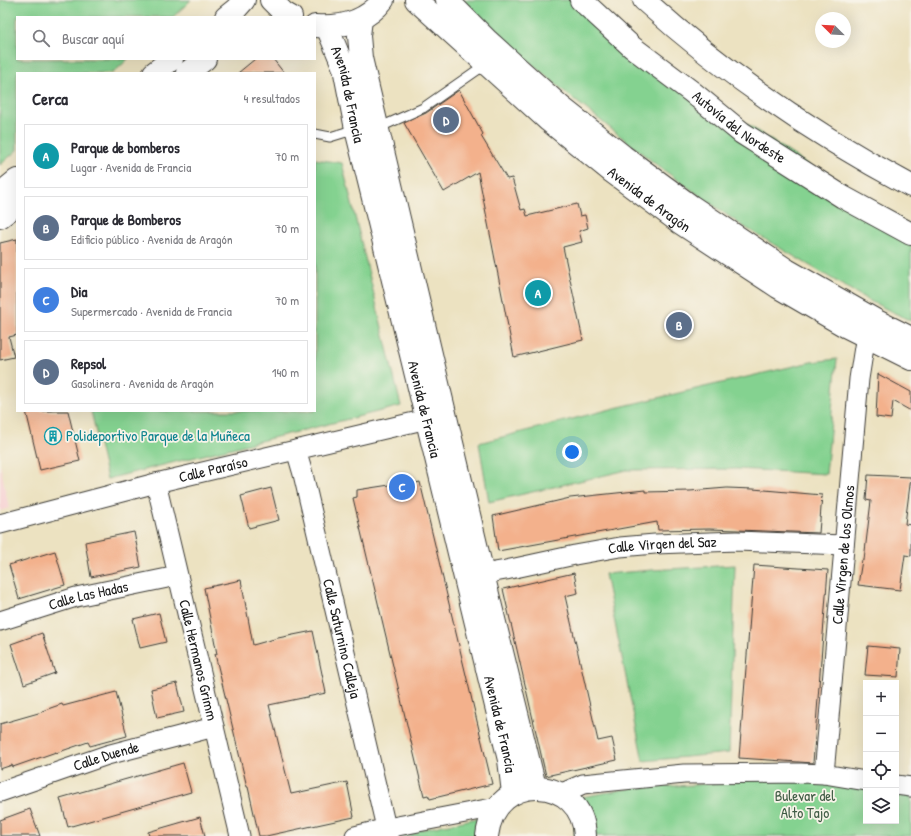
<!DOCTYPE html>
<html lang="es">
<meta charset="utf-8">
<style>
:root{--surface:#fff;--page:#f2f2f3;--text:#2b2b33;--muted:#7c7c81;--line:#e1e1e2;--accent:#1f6fb2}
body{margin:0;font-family:"Patrick Hand",sans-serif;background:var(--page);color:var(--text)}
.controls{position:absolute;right:12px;bottom:12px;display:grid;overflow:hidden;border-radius:0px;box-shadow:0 4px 16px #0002}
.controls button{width:36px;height:36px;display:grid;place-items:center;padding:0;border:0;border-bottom:1px solid var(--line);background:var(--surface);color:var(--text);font:20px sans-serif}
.compass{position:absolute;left:815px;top:12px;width:36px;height:36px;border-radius:50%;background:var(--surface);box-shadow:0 4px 16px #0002;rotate:294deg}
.you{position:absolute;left:572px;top:452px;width:14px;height:14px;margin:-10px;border:3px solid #fff;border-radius:50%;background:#1a73e8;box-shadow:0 0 0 6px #1a73e833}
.badge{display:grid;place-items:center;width:26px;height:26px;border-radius:50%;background:var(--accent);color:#fff;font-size:13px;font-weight:700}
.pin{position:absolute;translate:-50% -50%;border:2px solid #fff;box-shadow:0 1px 4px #0006}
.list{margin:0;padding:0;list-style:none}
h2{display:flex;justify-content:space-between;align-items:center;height:52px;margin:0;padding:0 16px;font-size:17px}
h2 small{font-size:13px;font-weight:400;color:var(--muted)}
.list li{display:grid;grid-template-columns:26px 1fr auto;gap:12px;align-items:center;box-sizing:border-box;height:64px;margin:0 8px 8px;padding:0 8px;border:1px solid var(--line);border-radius:0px}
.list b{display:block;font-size:15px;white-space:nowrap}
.list p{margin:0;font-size:13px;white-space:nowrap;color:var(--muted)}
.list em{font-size:13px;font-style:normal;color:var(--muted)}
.icon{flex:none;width:22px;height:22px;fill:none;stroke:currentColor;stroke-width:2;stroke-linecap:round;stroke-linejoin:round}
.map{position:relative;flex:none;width:911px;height:836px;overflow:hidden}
.search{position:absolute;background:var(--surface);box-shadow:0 4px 16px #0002;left:16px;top:16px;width:300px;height:44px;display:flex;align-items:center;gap:10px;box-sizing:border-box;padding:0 14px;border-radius:0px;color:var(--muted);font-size:15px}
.panel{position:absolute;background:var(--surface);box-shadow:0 4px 16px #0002;left:16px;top:72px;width:300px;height:340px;border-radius:0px}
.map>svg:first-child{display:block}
.built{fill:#f7cfd2}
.green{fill:#84d290;stroke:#507756}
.building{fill:#f3b18c}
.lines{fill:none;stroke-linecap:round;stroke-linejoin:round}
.lane-casing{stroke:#3b3a35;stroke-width:11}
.street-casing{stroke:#3b3a35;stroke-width:21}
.secondary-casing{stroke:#3b3a35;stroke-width:24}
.highway-casing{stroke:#3b3a35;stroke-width:24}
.lane{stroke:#fff;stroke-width:9}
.street{stroke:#fff;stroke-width:19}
.secondary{stroke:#fff;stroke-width:22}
.highway{stroke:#fff;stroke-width:22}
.labels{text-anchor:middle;stroke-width:3.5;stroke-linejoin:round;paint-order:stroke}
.street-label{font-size:15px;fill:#1c1c1c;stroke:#f7f3e8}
.culture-label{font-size:15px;fill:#0d838f;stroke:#f7f3e8;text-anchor:start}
.park-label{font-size:15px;fill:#405c45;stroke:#f7f3e8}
</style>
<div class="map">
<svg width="911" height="836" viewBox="0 0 911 836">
<rect width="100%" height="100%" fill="#f7f3e8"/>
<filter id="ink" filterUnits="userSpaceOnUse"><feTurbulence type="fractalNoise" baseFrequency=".025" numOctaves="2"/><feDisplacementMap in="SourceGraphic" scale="8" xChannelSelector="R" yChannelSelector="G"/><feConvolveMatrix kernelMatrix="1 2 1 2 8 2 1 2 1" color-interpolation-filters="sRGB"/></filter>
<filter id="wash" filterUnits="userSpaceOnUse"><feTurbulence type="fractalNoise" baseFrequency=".012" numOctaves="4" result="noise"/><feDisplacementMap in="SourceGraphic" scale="16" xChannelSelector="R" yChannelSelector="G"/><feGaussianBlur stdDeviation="0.9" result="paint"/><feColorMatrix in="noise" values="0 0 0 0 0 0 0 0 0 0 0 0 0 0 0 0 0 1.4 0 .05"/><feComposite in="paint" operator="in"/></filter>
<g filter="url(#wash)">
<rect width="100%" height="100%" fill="#ece2c1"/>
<polygon class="built" points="0,464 9,508 0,511"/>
<g class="green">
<polygon points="0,0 191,0 173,17 17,17 17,59 128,59 113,73 17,73 17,150 0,165"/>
<polygon points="463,0 581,0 632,47 911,234 911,321 868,300 741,225 658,166 571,97 499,36"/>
<polygon points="315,159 342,163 401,406 107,479 91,411 315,411"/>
<polygon points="837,359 826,474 738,469 627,470 489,502 479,443 615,408 811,362"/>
<polygon points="735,565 729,753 643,761 605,574 652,570"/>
<polygon points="801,773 866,783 866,821 896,821 896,788 911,790 911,836 575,836 576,798 632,788 694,785"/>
<polygon points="483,817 477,836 401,836 400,834"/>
</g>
<g id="blocks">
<g class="building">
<polygon points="255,59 273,59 284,73 238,73"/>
<polygon points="459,90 483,134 481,136 507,179 512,178 521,210 525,209 527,216 577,204 580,216 585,215 588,228 579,231 582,242 563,247 583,340 514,357 478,172 444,192 404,123 426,113"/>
<polygon points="17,239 17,335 9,337 14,357 0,360 0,243"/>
<polygon points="878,374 911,392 911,411 893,401 891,419 876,417"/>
<polygon points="26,411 68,411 80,461 40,470"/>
<polygon points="868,475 911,477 905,524 911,525 911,556 905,555 900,590 858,585 862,560 864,560 871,501 866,500"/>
<polygon points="407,482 408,485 420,482 492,784 430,799 428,795 424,796 353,498 357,497 357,490 396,484"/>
<polygon points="271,488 279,520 249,528 241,496"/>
<polygon points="727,488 753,489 822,495 819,533 709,529 658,530 657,522 498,551 493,516 570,498 645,490 645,492 690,491"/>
<polygon points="134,532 141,567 91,577 85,542"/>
<polygon points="55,551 65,585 19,599 9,565"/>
<polygon points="754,565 828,570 813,763 739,758"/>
<polygon points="574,573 578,593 565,596 598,741 612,738 617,760 546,776 503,589"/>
<polygon points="241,580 253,645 278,638 313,631 326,693 269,705 291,794 347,782 354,817 266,836 259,836 248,787 247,787 215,654 217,654 204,588"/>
<polygon points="159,613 166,642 140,648 133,619"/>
<polygon points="42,633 55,673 24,684 11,644"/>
<polygon points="868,646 900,649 898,677 865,675"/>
<polygon points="177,683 184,712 157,718 151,689"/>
<polygon points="116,692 127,736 90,746 88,742 56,753 56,752 13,767 12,765 0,769 0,724 42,712 42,711 62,704 63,706"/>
<polygon points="183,763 191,792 68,827 60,798"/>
<polygon points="30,809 40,836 0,836 0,820"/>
<polygon points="200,817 205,836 149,836 148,832"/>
</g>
</g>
</g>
<g filter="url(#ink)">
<use href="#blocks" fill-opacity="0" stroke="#3b3a35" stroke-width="1"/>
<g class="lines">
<g class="lane-casing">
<g id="lane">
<polyline points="378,128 423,108 486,64"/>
<polyline points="315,134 330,137 356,129"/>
</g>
</g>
<g class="street-casing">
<g id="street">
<path id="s1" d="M296 450 303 474 388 836"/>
<path id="s2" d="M156 483 240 836"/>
<path id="s3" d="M0 524 156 483 427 419"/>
<path id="s4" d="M483 574 506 570 575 555 620 547 655 544 737 541 844 545"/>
<path id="s5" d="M0 621 76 597 177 576"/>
<path id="s6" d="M824 774 859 379 864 347 868 337"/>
<polyline points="896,785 911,787"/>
<path id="s7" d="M0 792 107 755 214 727"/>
<polyline points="560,794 583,784 684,774 801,773 824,774 866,781"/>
<polyline points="355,836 387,828 497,807"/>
</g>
</g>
<g class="secondary-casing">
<g id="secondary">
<polyline points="271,0 284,13 291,17"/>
<path id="s8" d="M416 0 549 121 612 172 679 222 778 287 847 327 911 359"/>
<polyline points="447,0 488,41 561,107 623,156 691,206 787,270 877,321 911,338"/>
<polyline points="226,17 236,9 244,0"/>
<polyline points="361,19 359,36 361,58 483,574 535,787"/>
<path d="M315 26C341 28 366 22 383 0"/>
<path id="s9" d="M327 27 344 68 356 129 377 214 509 760 513 793"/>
<polyline points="154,73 172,59"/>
<polyline points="187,73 205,59"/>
<polyline points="0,194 17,180"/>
<polyline points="0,217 17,204"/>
<path d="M487 836C495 769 583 775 585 836"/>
</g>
</g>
<g class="highway-casing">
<g id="highway">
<path id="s10" d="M581 0 632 47 692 92 742 133 843 197 911 234"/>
<path d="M644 0C724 73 815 135 911 186"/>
</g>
</g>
<use href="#lane" class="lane"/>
<use href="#street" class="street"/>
<use href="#secondary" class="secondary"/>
<use href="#highway" class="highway"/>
</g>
</g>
<defs>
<g id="building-ring" transform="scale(0.9)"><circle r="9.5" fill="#f7f3e8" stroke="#0f9aa8" stroke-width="1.5"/><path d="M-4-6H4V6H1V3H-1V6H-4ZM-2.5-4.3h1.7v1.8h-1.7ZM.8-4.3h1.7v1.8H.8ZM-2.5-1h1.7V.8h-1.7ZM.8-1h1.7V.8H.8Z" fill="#0f9aa8"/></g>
</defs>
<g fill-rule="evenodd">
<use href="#building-ring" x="53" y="436"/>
</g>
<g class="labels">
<g class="street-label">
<text dy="5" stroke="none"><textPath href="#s9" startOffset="71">Avenida de Francia</textPath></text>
<text dy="5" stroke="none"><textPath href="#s10" startOffset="203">Autovía del Nordeste</textPath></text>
<text dy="5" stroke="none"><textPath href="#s8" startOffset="307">Avenida de Aragón</textPath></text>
<text dy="5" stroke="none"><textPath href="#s9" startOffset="395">Avenida de Francia</textPath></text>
<text dy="5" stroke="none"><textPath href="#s3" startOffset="220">Calle Paraíso</textPath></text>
<text dy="5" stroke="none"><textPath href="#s4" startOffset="182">Calle Virgen del Saz</textPath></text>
<text dy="5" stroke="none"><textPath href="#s6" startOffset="220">Calle Virgen de los Olmos</textPath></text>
<text dy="5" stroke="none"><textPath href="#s5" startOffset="92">Calle Las Hadas</textPath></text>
<text dy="5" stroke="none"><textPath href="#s1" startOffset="194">Calle Saturnino Calleja</textPath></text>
<text dy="5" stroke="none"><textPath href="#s2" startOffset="182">Calle Hermanos Grimm</textPath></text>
<text dy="5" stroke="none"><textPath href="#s9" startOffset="719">Avenida de Francia</textPath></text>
<text dy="5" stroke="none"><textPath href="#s7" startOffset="112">Calle Duende</textPath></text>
</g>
<g class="culture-label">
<text x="66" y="441">Polideportivo Parque de la Muñeca</text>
</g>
<g class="park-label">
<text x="805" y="801">Bulevar del<tspan x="805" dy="17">Alto Tajo</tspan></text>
</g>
</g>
</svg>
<div class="controls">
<button>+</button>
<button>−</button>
<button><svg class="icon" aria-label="locate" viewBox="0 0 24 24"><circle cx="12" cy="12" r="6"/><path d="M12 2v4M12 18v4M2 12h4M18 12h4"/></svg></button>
<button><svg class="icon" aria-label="layers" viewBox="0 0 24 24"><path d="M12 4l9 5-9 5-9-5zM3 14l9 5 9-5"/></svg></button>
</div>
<svg class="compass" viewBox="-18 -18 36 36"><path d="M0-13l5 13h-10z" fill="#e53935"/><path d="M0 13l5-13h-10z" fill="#7c7c81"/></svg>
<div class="you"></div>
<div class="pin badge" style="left:538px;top:293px;background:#0f9aa8">A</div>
<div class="pin badge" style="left:679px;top:325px;background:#5c6f8a">B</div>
<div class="pin badge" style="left:402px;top:487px;background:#3f7fe0">C</div>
<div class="pin badge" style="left:446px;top:120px;background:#5c6f8a">D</div>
<div class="search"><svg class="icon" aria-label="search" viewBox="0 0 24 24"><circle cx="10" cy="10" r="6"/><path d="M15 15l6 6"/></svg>Buscar aquí</div>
<section class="panel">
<h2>Cerca<small>4 resultados</small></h2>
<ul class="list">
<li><span class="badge" style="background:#0f9aa8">A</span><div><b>Parque de bomberos</b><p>Lugar · Avenida de Francia</p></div><em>70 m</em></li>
<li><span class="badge" style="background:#5c6f8a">B</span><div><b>Parque de Bomberos</b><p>Edificio público · Avenida de Aragón</p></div><em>70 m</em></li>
<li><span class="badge" style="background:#3f7fe0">C</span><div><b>Dia</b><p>Supermercado · Avenida de Francia</p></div><em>70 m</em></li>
<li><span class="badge" style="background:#5c6f8a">D</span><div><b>Repsol</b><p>Gasolinera · Avenida de Aragón</p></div><em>140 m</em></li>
</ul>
</section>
</div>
